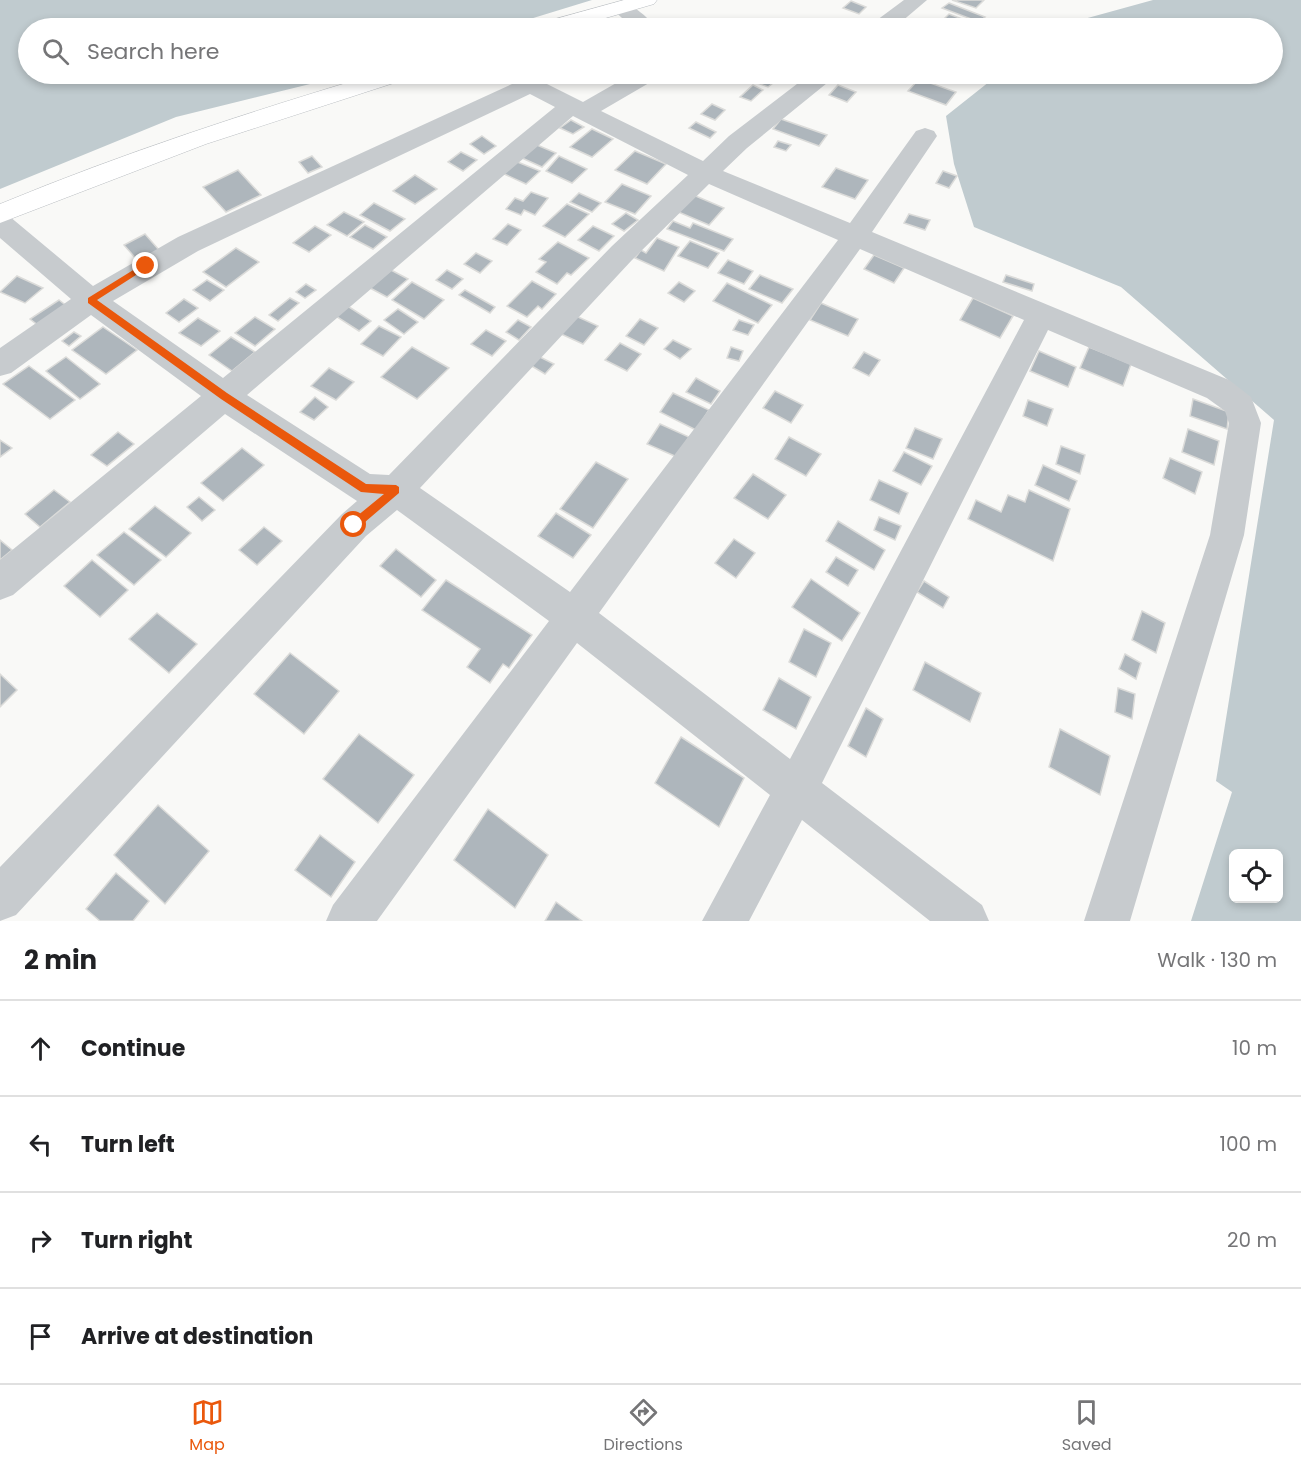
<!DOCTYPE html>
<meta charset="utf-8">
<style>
:root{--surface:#fff;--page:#f6f6f6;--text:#202124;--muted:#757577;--line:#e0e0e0;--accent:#ea580c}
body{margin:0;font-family:Poppins,sans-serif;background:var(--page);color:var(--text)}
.controls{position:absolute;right:18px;bottom:18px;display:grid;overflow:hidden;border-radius:9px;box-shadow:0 3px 9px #0003}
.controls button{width:54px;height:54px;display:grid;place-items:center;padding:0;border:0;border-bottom:2px solid var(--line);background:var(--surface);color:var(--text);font:30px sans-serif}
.stop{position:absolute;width:18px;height:18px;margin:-14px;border:4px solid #ea580c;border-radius:50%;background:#fff}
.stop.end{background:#ea580c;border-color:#fff;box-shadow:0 2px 6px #0008}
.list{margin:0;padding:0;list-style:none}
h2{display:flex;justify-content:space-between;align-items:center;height:78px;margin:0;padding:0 24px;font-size:26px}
h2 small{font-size:20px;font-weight:400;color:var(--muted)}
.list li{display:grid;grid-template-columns:39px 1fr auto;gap:18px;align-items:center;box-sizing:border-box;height:96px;padding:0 24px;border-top:2px solid var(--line)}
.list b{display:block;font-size:22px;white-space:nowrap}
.list em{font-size:20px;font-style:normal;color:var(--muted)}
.icon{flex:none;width:33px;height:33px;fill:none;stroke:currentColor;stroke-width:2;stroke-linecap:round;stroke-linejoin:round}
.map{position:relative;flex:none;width:1301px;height:921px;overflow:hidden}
.search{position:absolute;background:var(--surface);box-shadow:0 3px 9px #0003;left:18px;right:18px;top:18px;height:66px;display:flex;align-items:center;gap:15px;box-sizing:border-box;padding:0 21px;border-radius:33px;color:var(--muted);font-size:22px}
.sheet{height:462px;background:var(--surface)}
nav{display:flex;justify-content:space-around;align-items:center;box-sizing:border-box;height:84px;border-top:2px solid var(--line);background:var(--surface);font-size:16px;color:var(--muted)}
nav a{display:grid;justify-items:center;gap:3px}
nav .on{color:var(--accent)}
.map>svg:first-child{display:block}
.water{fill:#c0cbcf;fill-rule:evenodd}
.building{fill:#aeb6bc;stroke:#dbdbd9;stroke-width:1.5}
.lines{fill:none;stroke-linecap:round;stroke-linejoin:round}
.major-casing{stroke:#babec2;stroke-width:1}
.minor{fill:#c7cbce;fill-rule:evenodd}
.major{fill:#fff;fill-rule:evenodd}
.route{fill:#ea580c}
</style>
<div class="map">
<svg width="1301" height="921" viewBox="0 0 1301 921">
<rect width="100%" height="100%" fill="#f9f9f7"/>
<g class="water">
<polygon points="0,0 592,0 501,28 28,28 28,74 351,74 176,117 0,189"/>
<path d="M1153 0H1301V921H1191L1232 792 1216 781 1274 420 1121 287 974 227 954 164 946 116 999 74H1272V28H1069L1084 19ZM1234 854H1278V898H1234Z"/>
</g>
<g class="building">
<polygon points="952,0 984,0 976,8"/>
<polygon points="851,1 866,7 859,14 843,8"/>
<polygon points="949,3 985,17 979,22 942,8"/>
<polygon points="949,14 970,22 965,27 944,19"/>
<polygon points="764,74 777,80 768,87 755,82"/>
<polygon points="919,79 956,92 946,105 908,91"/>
<polygon points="753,85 763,90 751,101 740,97"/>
<polygon points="838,85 856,92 847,102 829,95"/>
<polygon points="712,104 725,110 715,120 701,114"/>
<polygon points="781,119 827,135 819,146 773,129"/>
<polygon points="571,120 584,127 573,134 560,128"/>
<polygon points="696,122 716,132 710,138 689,128"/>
<polygon points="592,129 613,139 592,157 570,147"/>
<polygon points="482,136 496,146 484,154 470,144"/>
<polygon points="778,141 791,145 786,151 774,147"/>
<polygon points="537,145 556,153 542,167 522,158"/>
<polygon points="635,151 666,164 647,184 615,170"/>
<polygon points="461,152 477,160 463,171 448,162"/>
<polygon points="312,156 322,167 308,173 299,162"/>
<polygon points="559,156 587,169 572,183 546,171"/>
<polygon points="515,161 540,171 526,184 502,173"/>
<polygon points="836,168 868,180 855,199 822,187"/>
<polygon points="238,170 261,195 226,212 203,187"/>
<polygon points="943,171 957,176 949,188 936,183"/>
<polygon points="415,175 437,189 415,204 393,191"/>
<polygon points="622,184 651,196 635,214 605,202"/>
<polygon points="531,192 548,198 535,215 524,210 521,215 506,209 515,198 523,201"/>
<polygon points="579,193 601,203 592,212 570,202"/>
<polygon points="691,194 724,208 709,225 676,211"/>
<polygon points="374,203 405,219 390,231 360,215"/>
<polygon points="567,204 589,214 565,237 543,226"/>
<polygon points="344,212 364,222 347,236 327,225"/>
<polygon points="626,213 638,220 624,231 612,224"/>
<polygon points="909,214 930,220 925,230 904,223"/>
<polygon points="673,221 690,228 693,223 733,239 724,251 667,229"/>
<polygon points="508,224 521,230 507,245 493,239"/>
<polygon points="365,225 387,237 373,249 350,237"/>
<polygon points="315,226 331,235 309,252 293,243"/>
<polygon points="593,226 614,236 599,251 578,240"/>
<polygon points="145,234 159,250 138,261 124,245"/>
<polygon points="657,238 679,247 664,271 635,258 641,250 646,253"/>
<polygon points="690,241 719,253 708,268 678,256"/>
<polygon points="558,242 589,258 571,275 567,273 557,284 536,272 546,262 539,259"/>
<polygon points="236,248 259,262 226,287 203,272"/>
<polygon points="476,253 492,261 480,273 464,264"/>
<polygon points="874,255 904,268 894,283 864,269"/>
<polygon points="728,260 753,271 744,284 718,273"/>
<polygon points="391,270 408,279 387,297 370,288"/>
<polygon points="447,270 463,279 452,289 436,280"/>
<polygon points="760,275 793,289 782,303 749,289"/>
<polygon points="1006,275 1034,284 1032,291 1003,282"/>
<polygon points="17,276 43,288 25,303 0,292"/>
<polygon points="207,280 224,290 210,301 193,290"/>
<polygon points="532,281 556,294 542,309 538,306 527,317 507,306"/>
<polygon points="412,282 444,300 424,319 392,300"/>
<polygon points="679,282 695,291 684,302 668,293"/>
<polygon points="727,283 772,305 758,323 713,301"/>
<polygon points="306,284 316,290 305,298 296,292"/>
<polygon points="465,290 495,307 490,313 459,295"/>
<polygon points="290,298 299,303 278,321 269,315"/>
<polygon points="973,298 1013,316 1000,338 960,320"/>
<polygon points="184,299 198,308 179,322 166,313"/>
<polygon points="59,300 68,307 39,326 30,319"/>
<polygon points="821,303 858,319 848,336 810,320"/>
<polygon points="346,305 371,321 359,331 334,315"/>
<polygon points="398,309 418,322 404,334 384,320"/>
<polygon points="576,316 598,326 583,344 561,334"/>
<polygon points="255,317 275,329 255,346 235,333"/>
<polygon points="198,318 220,331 201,346 179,333"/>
<polygon points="640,319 658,328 644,345 626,336"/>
<polygon points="518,320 531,327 519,340 506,332"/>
<polygon points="739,320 754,325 748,335 733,330"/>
<polygon points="379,326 401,337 383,356 361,344"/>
<polygon points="103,327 137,350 106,374 72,350"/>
<polygon points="486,330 506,341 492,356 471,344"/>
<polygon points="74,332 81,336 69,346 62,341"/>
<polygon points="231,337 255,352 232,371 209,355"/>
<polygon points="673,340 691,349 680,359 664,349"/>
<polygon points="620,343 641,354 627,371 605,360"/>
<polygon points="412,347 449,368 417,399 381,377"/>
<polygon points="731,347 743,351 739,361 727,358"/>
<polygon points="1089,347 1131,364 1123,386 1080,368"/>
<polygon points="1039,351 1076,367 1068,387 1030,371"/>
<polygon points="864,352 880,360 869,376 853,368"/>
<polygon points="538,356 554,364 545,374 530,365"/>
<polygon points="66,357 100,384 80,399 46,371"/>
<polygon points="29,366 75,400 50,419 3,384"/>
<polygon points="329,368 354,382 336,400 311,386"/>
<polygon points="696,378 720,391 711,404 686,392"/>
<polygon points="775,391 803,405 791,423 763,408"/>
<polygon points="673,393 709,410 696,430 660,412"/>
<polygon points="315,397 328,407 314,420 300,412"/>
<polygon points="1193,399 1229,412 1227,429 1190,416"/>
<polygon points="1028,400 1053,409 1047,426 1023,416"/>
<polygon points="660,424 689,437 677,457 647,444"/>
<polygon points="915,428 942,439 933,459 906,448"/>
<polygon points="1188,429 1219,441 1214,465 1182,452"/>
<polygon points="118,432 134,444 107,466 91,455"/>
<polygon points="789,437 821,454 806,476 775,459"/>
<polygon points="0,440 12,448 0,457"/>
<polygon points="1061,446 1085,455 1080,474 1056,464"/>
<polygon points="242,448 264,465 223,501 201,483"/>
<polygon points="904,452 932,466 921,485 893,471"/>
<polygon points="1170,458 1202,472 1195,494 1163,478"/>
<polygon points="596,462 628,479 593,528 560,509"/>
<polygon points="1043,465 1077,481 1069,501 1035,485"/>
<polygon points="753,474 786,495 768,519 734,498"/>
<polygon points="879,480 908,493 899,514 870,500"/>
<polygon points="54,490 70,502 40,527 25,514"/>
<polygon points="1029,490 1070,509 1053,561 968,519 976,500 1001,512 1008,495 1025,502"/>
<polygon points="199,497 215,510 202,521 187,507"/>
<polygon points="155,506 191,533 166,557 129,529"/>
<polygon points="556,513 591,535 573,558 538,536"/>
<polygon points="879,517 901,526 895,540 874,530"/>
<polygon points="838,521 885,550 874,570 826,541"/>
<polygon points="264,527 282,541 257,565 239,550"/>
<polygon points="124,532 161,560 134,585 97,555"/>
<polygon points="734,539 755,553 736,578 715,563"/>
<polygon points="0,540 12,550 0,560"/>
<polygon points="396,549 436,580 421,597 380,566"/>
<polygon points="836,557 858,570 848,586 826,572"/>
<polygon points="92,560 128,590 100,617 64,586"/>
<polygon points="811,579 860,613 842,641 792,607"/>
<polygon points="446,580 532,635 509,668 503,664 490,683 467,667 480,649 422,610"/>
<polygon points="924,581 949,597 943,608 917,592"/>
<polygon points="1142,611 1165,623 1156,653 1132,640"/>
<polygon points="157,613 197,644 169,673 129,639"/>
<polygon points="804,629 831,643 816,677 789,662"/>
<polygon points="290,653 339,691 304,734 254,694"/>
<polygon points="1125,654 1141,663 1136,679 1119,669"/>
<polygon points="925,662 981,693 970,722 913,690"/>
<polygon points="0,674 17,690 0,707"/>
<polygon points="779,678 811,697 796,729 763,710"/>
<polygon points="1118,688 1135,694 1132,719 1115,712"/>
<polygon points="866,708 883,719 866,757 848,746"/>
<polygon points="1060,729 1110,756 1100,795 1049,767"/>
<polygon points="359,734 414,775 378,823 323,779"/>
<polygon points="681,737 744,778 719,827 655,783"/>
<polygon points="158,805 209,851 165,904 114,855"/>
<polygon points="488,809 548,855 515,908 454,860"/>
<polygon points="320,835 355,862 331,897 295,870"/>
<polygon points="116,873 149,901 133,921 100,921 86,909"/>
<polygon points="556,902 582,921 545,921"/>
</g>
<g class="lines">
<g class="major-casing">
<g id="major">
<polygon points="624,0 657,0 654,4 571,28 538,28 541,23"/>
<path d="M376 74H409L406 79 206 144 0 223V204C123 153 249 112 376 74Z"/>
</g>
</g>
<g class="minor">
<polygon points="904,0 927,0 894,28 871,28 873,23"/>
<path d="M621 2C633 5 650 18 655 28H633L611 8 614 4Z"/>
<path d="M500 74H527L583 102 632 74H649L652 78 649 83 601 111 703 161 729 136 810 74H835L832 79 747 148 723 171 850 223 916 131 925 128 934 131 937 136 872 232 1229 380 1251 397 1261 423 1244 535 1130 921H1084L1210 535 1229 423 1225 411 1207 398 1048 330 822 783 982 905 989 921H930L802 820 749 921H702L770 795 577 643 377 921H326L333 905 549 621 397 510 366 536 16 915 0 921V867L342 514 357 501 225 414 13 595 0 600V560L201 396 91 315 11 373 0 376V348L71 299 0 238V214L9 216 93 286 178 237 512 84ZM530 94 555 107 223 378 113 301 198 251ZM573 116 688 175 612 246 389 475 370 474 247 395ZM709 184 838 240 570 592 420 488 632 260ZM860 249 1024 320 790 759 599 613Z"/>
</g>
<use href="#major" class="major"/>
</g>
<polygon class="route" points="143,264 150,266 97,300 227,393 366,484 396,485 399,487 399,493 358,528 351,528 351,521 384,494 361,492 221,399 88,303 88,298"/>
</svg>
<div class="controls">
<button><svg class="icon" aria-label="locate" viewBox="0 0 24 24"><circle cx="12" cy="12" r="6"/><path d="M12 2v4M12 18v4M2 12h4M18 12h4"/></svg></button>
</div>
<div class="stop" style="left:354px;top:525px"></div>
<div class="stop end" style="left:146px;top:266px"></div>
<div class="search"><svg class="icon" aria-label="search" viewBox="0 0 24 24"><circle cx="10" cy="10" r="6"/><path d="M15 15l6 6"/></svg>Search here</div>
</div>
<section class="sheet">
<h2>2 min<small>Walk · 130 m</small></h2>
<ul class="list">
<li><svg class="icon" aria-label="ahead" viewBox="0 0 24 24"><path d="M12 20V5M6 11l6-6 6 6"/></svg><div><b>Continue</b></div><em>10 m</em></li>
<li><svg class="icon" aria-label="left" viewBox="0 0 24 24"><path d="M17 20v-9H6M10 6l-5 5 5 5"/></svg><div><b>Turn left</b></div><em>100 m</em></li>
<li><svg class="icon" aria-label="right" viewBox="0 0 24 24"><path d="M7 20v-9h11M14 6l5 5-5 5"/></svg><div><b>Turn right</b></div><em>20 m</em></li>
<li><svg class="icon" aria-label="arrive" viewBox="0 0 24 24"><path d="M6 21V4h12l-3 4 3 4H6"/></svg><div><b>Arrive at destination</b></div></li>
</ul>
</section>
<nav>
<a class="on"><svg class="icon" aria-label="map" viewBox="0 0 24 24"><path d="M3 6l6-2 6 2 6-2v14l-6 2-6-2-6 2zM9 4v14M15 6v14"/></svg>Map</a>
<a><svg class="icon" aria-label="directions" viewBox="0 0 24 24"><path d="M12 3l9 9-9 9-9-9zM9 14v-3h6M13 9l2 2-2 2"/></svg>Directions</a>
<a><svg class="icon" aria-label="saved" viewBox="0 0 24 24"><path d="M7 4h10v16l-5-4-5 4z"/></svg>Saved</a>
</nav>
